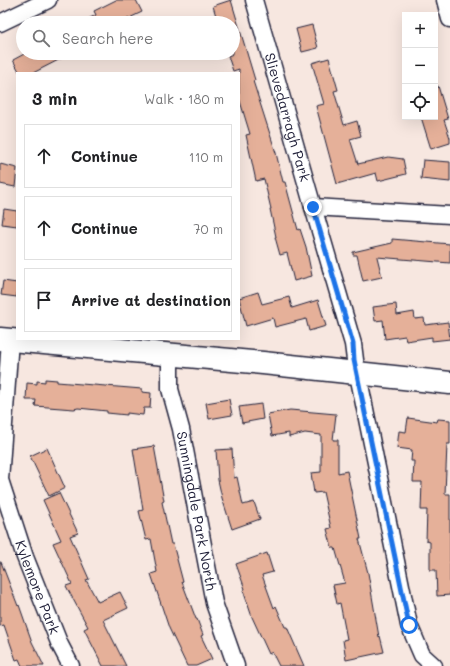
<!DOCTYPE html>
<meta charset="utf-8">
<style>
:root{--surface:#fff;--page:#f2f2f2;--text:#202124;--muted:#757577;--line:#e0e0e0}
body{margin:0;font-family:Mali,sans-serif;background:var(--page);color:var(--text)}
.controls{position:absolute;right:12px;top:12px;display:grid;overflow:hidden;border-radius:0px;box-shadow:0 4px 16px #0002}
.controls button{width:36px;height:36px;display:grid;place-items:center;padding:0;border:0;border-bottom:1px solid var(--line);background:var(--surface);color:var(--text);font:20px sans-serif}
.stop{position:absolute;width:12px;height:12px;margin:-9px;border:3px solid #1a73e8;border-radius:50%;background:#fff}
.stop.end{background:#1a73e8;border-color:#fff;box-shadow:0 1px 4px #0008}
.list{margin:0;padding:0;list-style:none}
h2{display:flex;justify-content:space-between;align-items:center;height:52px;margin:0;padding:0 16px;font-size:17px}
h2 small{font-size:13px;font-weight:400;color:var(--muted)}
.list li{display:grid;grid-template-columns:26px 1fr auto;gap:12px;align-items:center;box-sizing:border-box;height:64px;margin:0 8px 8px;padding:0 8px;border:1px solid var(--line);border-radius:0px}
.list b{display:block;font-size:15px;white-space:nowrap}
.list em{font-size:13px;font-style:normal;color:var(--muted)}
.icon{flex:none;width:22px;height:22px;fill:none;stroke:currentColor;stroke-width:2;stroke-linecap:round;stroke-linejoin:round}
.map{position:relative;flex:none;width:450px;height:666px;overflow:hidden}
.search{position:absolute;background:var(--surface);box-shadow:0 4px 16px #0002;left:16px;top:16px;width:224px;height:44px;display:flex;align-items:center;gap:10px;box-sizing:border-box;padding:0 14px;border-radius:22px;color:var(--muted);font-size:15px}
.panel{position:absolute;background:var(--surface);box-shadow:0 4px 16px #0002;left:16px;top:72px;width:224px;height:268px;border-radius:0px}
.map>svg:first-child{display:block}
.building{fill:#e5b099;stroke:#22223b}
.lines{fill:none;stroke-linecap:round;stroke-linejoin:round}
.street-casing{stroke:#22223b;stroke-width:19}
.highway-casing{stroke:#22223b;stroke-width:25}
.street{stroke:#fff;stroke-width:16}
.highway{stroke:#fff;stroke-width:22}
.route{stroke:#1a73e8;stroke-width:5}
.labels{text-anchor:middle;stroke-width:3.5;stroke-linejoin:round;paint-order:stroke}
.street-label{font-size:14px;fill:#22223b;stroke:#fff}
</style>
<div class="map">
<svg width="450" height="666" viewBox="0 0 450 666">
<rect width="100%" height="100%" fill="#f7e7e0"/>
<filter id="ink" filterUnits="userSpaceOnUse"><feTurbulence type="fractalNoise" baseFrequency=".025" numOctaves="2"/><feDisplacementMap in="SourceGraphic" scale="8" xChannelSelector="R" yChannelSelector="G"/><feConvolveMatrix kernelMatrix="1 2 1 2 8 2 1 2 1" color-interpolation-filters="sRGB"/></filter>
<g filter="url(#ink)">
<g class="building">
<polygon points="116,0 136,0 142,12 119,23 80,23 96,15 94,11"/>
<polygon points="231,0 255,80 253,81 276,153 283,182 285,182 298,230 300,229 306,247 312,276 294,281 287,253 280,255 275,237 276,237 270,209 271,209 264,179 256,181 246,135 250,134 239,98 239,69 233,71 228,56 233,54 233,23 218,23 213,6"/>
<polygon points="312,25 318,48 302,52 296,29"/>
<polygon points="26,53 72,53 33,73 20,73 13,60"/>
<polygon points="329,58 338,90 334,91 344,125 357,121 361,136 350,139 358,164 388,157 403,159 406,174 378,181 376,173 337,184 316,106 324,104 312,63"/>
<polygon points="435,86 438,86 448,119 444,120 450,138 450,143 431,149 421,117 435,117"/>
<polygon points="423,160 450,162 450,182 421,179"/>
<polygon points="0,164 17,168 15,187 0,184"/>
<polygon points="4,209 17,211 17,226 2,224"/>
<polygon points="392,239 450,244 450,263 377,257 382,277 363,281 357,255 353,255 353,252 392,243"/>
<polygon points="3,281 17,283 17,297 1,295"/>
<polygon points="258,292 262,304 289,297 292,308 318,300 326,326 309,331 306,319 275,327 273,318 246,326 239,298"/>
<polygon points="396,304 397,315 414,312 415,319 424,318 425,325 448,322 450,339 432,341 432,337 406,341 405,336 385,339 383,320 375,321 373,307"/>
<polygon points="45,379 57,380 57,382 142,389 142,392 151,393 150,408 144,408 143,415 127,413 127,415 107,413 107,411 78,408 74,409 35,406 36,400 26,400 27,383 37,384 37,381 45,382"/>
<polygon points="229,399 232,415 209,419 206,403"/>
<polygon points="261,404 263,419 242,423 239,407"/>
<polygon points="290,410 336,414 333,440 338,440 338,473 347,471 361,539 359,539 368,573 379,637 380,636 384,652 346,660 343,640 347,639 340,603 337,604 333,585 345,583 335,548 332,548 327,529 331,528 323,492 314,493 311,473 321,472 321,435 305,433 289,437 289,433 272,436 268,414"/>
<polygon points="408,418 437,422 438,419 450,420 450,444 447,444 445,494 450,494 450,595 437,596 436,570 430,570 430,542 426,541 427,510 421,510 422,482 413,482 414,461 411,461 412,450 397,448 399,431 406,432"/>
<polygon points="154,446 164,501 162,502 171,544 173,544 183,582 182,582 196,619 197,619 203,635 201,636 212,659 196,666 187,666 169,628 151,574 157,572 151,539 146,540 139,511 143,510 133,449"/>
<polygon points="47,448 65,488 49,496 30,456"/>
<polygon points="232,449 234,478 237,477 243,505 254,502 260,519 232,529 222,498 218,480 216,450"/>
<polygon points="59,493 78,533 70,536 89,579 86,580 98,602 120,592 128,608 103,620 126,666 103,666 84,629 88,627 66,586 72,584 53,543 61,540 43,500"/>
<polygon points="267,553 273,572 262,575 274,608 276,606 285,627 287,627 304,666 279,666 272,652 269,654 252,617 243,590 245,589 236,564"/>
<polygon points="0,562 1,562 18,606 19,605 32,642 44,666 22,666 19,659 16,660 4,625 0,626"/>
</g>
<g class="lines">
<g class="street-casing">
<g id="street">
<path id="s1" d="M254 0 313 207 353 344 355 360 409 625 422 655 434 666"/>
<polyline points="445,0 450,19"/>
<polyline points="0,23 48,0"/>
<polyline points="313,207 450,215"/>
<path id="s2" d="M10 340 0 480 25 557 60 645 71 666"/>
<path id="s3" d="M170 354V389L181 429 214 603 236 666"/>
</g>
</g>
<g class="highway-casing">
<polyline id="highway" points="0,339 263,363 450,383"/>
</g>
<use href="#street" class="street"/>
<use href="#highway" class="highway"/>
</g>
</g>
<g class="lines" filter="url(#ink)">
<polyline class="route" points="313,207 353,344 354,360 409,625"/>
</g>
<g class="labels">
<g class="street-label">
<text dy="5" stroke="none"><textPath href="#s1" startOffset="122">Slievedarragh Park</textPath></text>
<text dy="5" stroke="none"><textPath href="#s3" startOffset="160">Sunningdale Park North</textPath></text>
<text dy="5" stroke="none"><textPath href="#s2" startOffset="254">Kylemore Park</textPath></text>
</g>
</g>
</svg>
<div class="controls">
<button>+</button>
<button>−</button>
<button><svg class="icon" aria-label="locate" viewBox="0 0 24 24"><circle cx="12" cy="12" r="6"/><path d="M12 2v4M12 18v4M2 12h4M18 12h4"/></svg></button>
</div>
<div class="stop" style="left:409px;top:625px"></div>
<div class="stop end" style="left:313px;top:207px"></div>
<div class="search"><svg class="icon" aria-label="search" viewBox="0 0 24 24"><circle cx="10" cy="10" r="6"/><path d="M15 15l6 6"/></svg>Search here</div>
<section class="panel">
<h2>3 min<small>Walk · 180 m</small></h2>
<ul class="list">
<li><svg class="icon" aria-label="ahead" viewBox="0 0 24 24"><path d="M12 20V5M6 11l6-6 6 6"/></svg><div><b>Continue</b></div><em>110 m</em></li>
<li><svg class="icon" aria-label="ahead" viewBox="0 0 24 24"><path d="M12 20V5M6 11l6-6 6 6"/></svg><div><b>Continue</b></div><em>70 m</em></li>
<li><svg class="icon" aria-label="arrive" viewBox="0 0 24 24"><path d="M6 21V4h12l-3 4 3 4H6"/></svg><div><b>Arrive at destination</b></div></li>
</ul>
</section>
</div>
